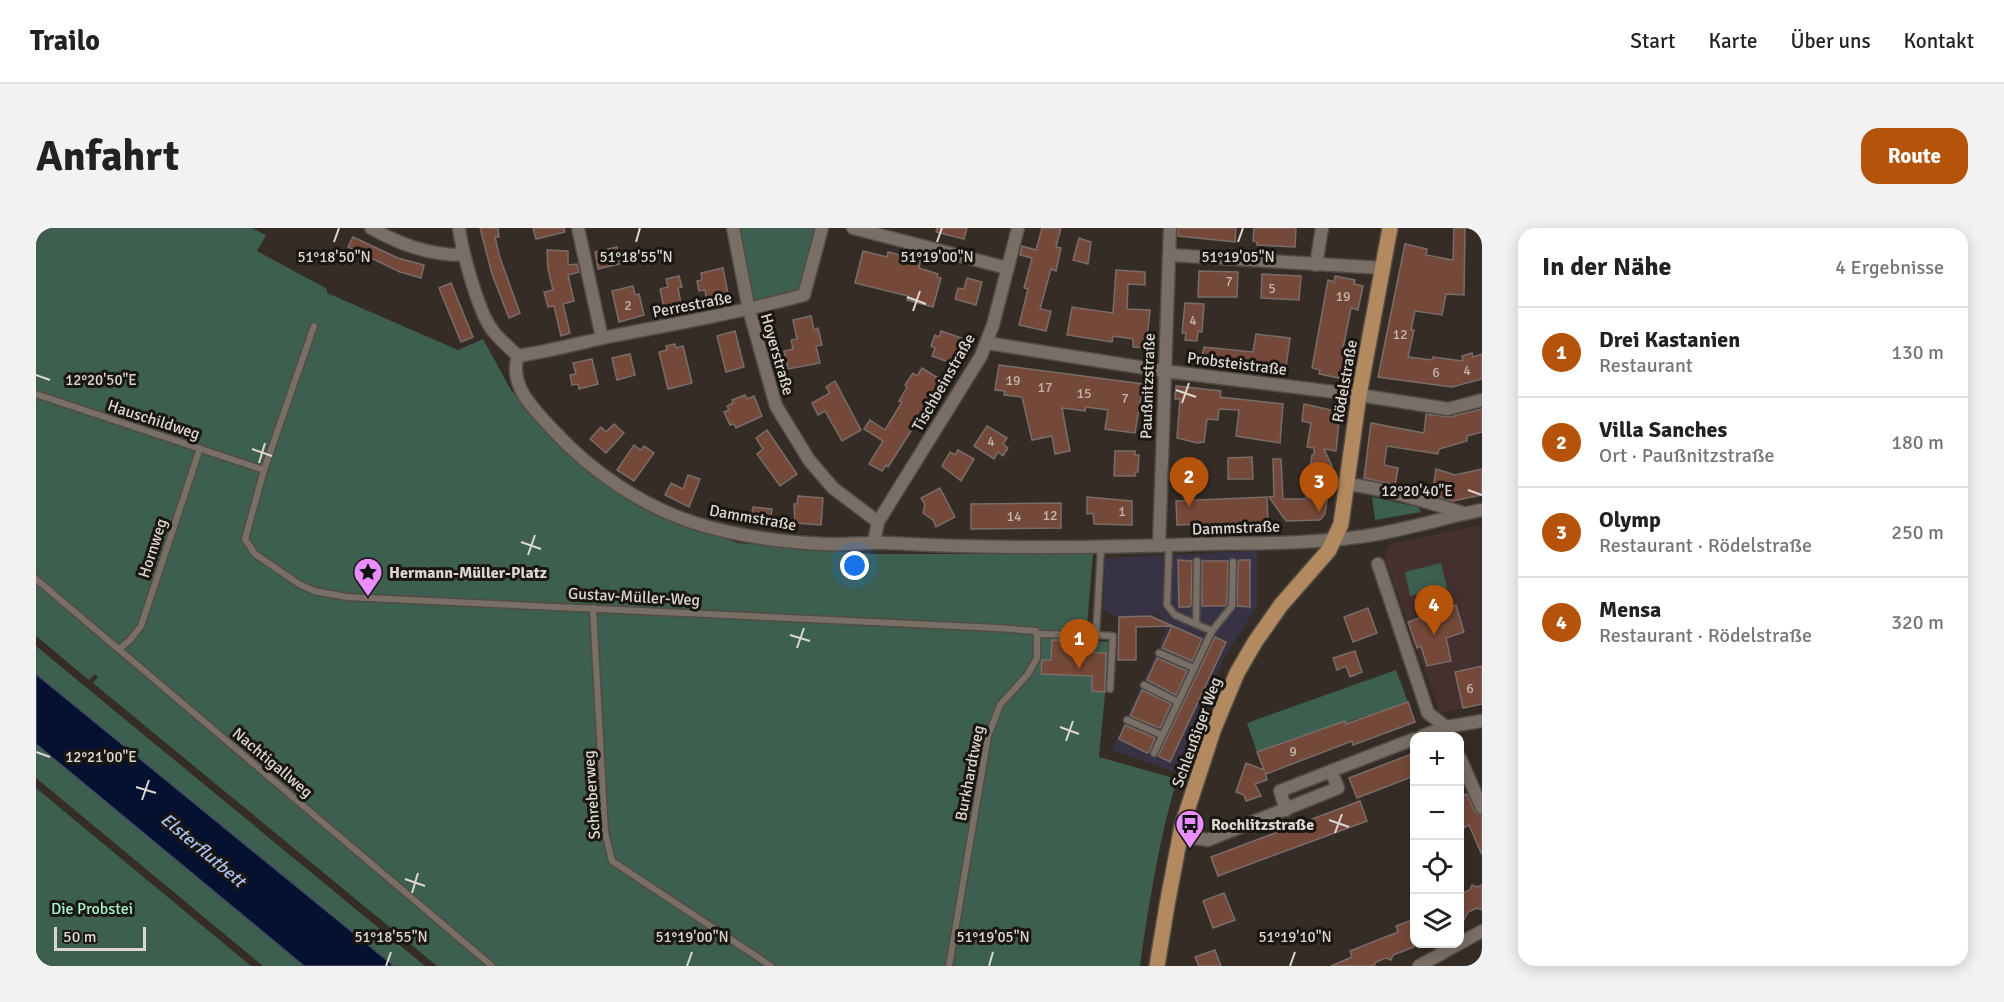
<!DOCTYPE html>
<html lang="de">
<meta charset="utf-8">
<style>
:root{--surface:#fff;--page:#f2f2f2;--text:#222;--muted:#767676;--line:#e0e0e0;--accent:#b45309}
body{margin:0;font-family:Signika,sans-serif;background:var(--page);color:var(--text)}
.controls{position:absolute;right:18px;bottom:18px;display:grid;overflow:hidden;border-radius:12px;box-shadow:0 3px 15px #0003}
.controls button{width:54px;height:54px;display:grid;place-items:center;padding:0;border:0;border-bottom:2px solid var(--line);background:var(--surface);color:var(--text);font:30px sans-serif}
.scale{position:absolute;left:18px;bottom:15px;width:92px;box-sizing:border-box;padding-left:6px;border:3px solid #ddd7d2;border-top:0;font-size:16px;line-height:21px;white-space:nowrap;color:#ddd7d2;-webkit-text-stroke:4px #1a1612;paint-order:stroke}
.you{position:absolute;left:819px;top:338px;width:21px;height:21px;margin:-15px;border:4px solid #fff;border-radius:50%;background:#1a73e8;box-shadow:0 0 0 9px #1a73e833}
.badge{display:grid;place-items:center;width:39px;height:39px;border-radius:50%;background:var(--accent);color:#fff;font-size:20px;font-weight:700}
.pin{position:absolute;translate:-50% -50px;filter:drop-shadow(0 2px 3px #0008)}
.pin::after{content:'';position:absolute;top:32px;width:21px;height:18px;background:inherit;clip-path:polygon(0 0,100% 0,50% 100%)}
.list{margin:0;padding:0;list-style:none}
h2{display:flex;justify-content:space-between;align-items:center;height:78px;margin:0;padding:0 24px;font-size:26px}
h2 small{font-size:20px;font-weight:400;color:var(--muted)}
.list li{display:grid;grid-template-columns:39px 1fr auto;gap:18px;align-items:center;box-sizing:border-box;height:90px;padding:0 24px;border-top:2px solid var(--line)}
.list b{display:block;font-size:22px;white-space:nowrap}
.list p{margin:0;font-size:20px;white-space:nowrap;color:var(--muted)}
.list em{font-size:20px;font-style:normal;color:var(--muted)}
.icon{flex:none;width:33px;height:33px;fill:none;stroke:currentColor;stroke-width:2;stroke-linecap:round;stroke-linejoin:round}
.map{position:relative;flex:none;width:1446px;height:738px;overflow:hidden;border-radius:18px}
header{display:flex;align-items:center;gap:36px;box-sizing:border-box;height:84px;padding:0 30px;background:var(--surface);border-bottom:2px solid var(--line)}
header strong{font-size:28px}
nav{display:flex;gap:33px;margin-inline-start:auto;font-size:21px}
.intro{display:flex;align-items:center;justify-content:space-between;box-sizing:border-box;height:144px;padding:0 36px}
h1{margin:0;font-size:42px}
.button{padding:15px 27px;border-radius:18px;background:var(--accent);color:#fff;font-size:21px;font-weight:700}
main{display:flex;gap:36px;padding:0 36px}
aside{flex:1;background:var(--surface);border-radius:18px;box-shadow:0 3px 15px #0003}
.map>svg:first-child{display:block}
.industrial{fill:#373344}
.education{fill:#44302f}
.green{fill:#3c5f4f}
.water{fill:#041130;stroke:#454c61;stroke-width:1.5}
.building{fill:#75493a;stroke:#7a6c68;stroke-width:1.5}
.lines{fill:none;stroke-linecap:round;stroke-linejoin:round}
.lane-casing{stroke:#524b45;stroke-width:9}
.street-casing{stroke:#524b45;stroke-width:15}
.primary-casing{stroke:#524b45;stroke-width:18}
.lane{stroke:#796f66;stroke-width:6}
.street{stroke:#796f66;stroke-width:12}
.primary{stroke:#b3895f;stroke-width:15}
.ticks{fill:none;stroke:#ddd7d2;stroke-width:2}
.labels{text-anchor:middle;stroke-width:6;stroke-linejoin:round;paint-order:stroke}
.number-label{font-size:14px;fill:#c3b4ac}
.street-label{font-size:16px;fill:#ddd7d2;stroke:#1a1612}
.poi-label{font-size:16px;font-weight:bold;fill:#ddd7d2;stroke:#1a1612;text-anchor:start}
.park-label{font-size:16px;fill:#a4f5cf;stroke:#1a1612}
.water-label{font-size:18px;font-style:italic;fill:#a8c2f3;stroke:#1a1612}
.ticks-label{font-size:15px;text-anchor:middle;fill:#ddd7d2;stroke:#1a1612;stroke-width:6;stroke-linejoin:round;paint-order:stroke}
</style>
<header>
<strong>Trailo</strong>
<nav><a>Start</a><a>Karte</a><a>Über uns</a><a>Kontakt</a></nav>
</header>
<div class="intro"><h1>Anfahrt</h1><a class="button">Route</a></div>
<main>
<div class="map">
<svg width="1446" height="738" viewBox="0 0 1446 738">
<rect width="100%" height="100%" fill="#352d25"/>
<polygon class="industrial" points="1221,323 1221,378 1188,430 1156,506 1143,545 1076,522 1130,403 1126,398 1124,387 1082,389 1067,382 1069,330"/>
<polygon class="education" points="1446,297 1446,438 1419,444 1427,480 1404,485 1348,328 1355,316"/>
<g class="green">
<path d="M0 0H216L230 7 221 23 291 61V65L422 122 447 111 475 162 529 222 584 266 629 291 702 315 838 326H1057L1051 397 1018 410 1074 414 1063 529 1141 551C1123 612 1113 674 1104 738H401L57 455 62 449 59 446 53 452 0 408Z"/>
<polygon points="697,0 786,0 768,67 713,82"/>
<polygon points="1336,269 1382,279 1385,284 1339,292"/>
<polygon points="1405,335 1411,360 1374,368 1369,344"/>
<polygon points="0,418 46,456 389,738 358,738 0,446"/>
<polygon points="1360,442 1372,474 1221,524 1211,495"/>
<polygon points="0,516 268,738 227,738 0,550"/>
<polygon points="0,560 215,738 0,738"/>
</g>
<polygon class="water" points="0,446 358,738 268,738 0,516"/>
<g class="building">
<polygon points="444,0 462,0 463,9 459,9 464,30 484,85 473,90 456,46"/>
<polygon points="497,0 528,0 529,4 500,11"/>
<polygon points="901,0 931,0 928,11 900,4"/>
<polygon points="1006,0 1025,0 1020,19 1025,20 1020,43 1015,41 1004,81 1015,83 1010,103 983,97 992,61 988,60 996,30 984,27 986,18 1000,22"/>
<polygon points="1142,0 1200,0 1199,14 1142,8"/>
<polygon points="1218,0 1260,0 1259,19 1221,17 1221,14 1217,13"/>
<polygon points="1418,0 1429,0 1428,67 1410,66 1406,87 1379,83 1375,102 1378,102 1372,129 1396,132 1397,129 1427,133 1426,128 1436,125 1437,129 1446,126 1446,151 1416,159 1342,149 1369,16 1391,21 1390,27 1417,32"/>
<polygon points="317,9 362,30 388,37 385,50 364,44 312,19"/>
<polygon points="1043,10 1055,14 1052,36 1037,32"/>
<polygon points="581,19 584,36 562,41 559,24"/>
<polygon points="511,22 532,23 532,37 541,36 543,44 532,47 538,73 527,76 534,105 525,108 518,78 512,79 508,64 517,62 512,41"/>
<polygon points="827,23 851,29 852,24 875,30 875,27 885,30 883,40 902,46 901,49 905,50 897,79 871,72 872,68 819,55"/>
<polygon points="687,40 692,66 670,70 669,62 663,63 661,53 666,52 665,45"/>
<polygon points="1080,42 1109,44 1109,57 1092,56 1091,81 1114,82 1110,120 1097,119 1097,111 1077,108 1076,114 1031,107 1036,79 1077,85"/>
<polygon points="1163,43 1202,44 1201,69 1162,69"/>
<polygon points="1226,46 1265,48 1263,72 1225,70"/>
<polygon points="643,48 646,59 642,60 645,76 628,80 624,61 632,59 630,51"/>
<polygon points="1299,48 1319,52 1318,56 1327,58 1322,82 1315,80 1307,120 1315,122 1310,147 1304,146 1303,150 1283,146 1284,142 1276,140 1292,52 1298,54"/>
<polygon points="931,50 946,54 940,77 919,71 922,60 928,61"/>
<polygon points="415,55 437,109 425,114 403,60"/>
<polygon points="597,58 599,67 603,66 608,87 583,94 576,63"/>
<polygon points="1149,75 1168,76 1166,104 1162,103 1161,113 1149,112 1150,105 1146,105"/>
<polygon points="775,88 778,102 782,100 786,117 780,118 784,135 752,141 748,123 757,121 755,112 761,111 757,92"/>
<polygon points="699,103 708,139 690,144 681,108"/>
<polygon points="905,103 928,111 918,136 896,128 899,120 895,118 899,107 903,109"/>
<polygon points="1220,106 1254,110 1250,139 1166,128 1168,119 1217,124"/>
<polygon points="639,116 640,120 647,118 656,155 632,161 623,124 631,122 630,118"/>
<polygon points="594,126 599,147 581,152 576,130"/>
<polygon points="556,131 562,156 543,161 542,156 536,157 534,147 540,146 537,135"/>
<polygon points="963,137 1107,156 1099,205 1069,201 1072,182 1050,179 1049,183 1026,180 1034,223 1019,226 1016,208 996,212 986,169 968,167 969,163 959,162"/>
<polygon points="886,140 907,153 852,239 850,237 846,243 833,236 847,213 828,201 834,192 849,202 866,174 863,173 871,159 869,157 877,145 881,148"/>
<polygon points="799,153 825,202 806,213 789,183 782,187 776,175 794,165 790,159"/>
<polygon points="1140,158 1185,163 1184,169 1247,176 1244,215 1200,208 1203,182 1183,181 1182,192 1171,191 1168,214 1161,215 1141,210 1144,171 1139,171"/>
<polygon points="709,167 711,171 718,168 726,188 700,200 698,196 694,197 688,184 693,182 691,178 697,175 696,172"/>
<polygon points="1268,176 1304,184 1300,223 1288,221 1296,238 1289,286 1284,292 1250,293 1233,269 1238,268 1237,231 1245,231 1247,271 1270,271 1276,227 1278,226 1278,220 1271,219 1275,195 1266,193"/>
<polygon points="1446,181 1446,204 1431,208 1431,213 1403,221 1402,226 1351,218 1348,237 1362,240 1359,257 1328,250 1335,195 1388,205 1390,186 1414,189"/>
<polygon points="578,196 588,205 570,225 554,211 565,199 570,204"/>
<polygon points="951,198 971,210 967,216 972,220 967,228 962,224 958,231 938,218"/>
<polygon points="731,202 761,246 744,258 721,226 727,221 720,210"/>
<polygon points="598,217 605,222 608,218 618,225 598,253 581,242"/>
<polygon points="922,222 938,231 925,253 906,238 914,224 919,227"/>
<polygon points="1079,223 1099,223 1099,227 1103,227 1102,244 1099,244 1099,248 1078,248"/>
<polygon points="1216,229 1217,251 1192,251 1192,230"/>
<polygon points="1400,241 1419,247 1446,241 1446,267 1417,273 1396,267"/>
<polygon points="652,247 664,251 653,279 629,267 635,255 647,261"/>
<polygon points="904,260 919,289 900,299 897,292 887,285 889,276 885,270"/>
<polygon points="762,268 787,270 785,297 759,295 758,276 761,276"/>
<polygon points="1051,269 1096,273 1096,297 1058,296 1057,285 1051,286"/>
<polygon points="1231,269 1232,294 1141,297 1140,273"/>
<polygon points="1025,275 1025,300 935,301 935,276"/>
<polygon points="717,279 736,281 734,298 717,295 718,291 715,291"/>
<polygon points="1142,332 1156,333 1155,378 1153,379 1143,379"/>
<polygon points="1204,332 1214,332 1214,379 1201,378 1202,333"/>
<polygon points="1166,333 1192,333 1191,376 1189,378 1166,378"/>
<polygon points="1420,377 1428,404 1410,410 1415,433 1391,438 1385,418 1381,420 1372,394"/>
<polygon points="1332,380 1341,405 1317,414 1308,389"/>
<polygon points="1114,388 1166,411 1156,433 1126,420 1136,398 1100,399 1100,432 1082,432 1083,389"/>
<polygon points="1179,409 1190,414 1134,534 1122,528"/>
<polygon points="1016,412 1043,413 1043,424 1070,425 1069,464 1056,463 1056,448 1005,446 1006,432 1015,432"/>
<polygon points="1319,423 1326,444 1314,449 1310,438 1301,442 1297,430"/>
<polygon points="1121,430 1151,443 1140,467 1111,452"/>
<polygon points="1446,438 1446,476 1427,480 1419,444"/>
<polygon points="1106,462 1135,476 1124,500 1094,488"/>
<polygon points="1372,474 1379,494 1317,517 1316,513 1230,546 1229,544 1231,552 1219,556 1225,568 1210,573 1208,567 1200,564 1210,535 1228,542 1221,524 1309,493 1310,496"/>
<polygon points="1089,497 1119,510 1113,524 1111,525 1083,511"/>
<polygon points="1378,525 1378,548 1321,570 1313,550"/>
<polygon points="1431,566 1439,584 1446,588 1446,627 1433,597 1424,602 1424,569"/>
<polygon points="1324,573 1331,593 1182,648 1175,629"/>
<polygon points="1436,657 1441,659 1446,657 1446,682 1441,680 1432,684 1424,700 1424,666 1434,662"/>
<polygon points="1188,665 1199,692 1177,700 1167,673"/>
<polygon points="1378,691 1378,719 1357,727 1355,732 1350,730 1340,734 1338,738 1295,738 1316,729 1314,723 1362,704 1360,698"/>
<polygon points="1179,722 1185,738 1163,738 1159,729"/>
</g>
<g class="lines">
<g class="lane-casing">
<g id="lane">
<polyline points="278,98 228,242 209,311 219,326 263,356 278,363 311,369 962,400 1000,403 1001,406"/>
<polyline points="0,166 228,242"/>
<polyline points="0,351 456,738"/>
<polyline points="557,380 569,604 576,633 735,738"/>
<polyline points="1160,396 1161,333"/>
<polyline points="1176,403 1196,378 1197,334"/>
<polyline points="1060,407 1077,408 1074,461"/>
<polyline points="83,421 94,412 105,398 164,220"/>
<polyline points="1123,425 1158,440"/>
<polyline points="1108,457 1142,474"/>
<polyline points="1091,492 1126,507"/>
<polyline points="1118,525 1176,403 1139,387 1131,377 1133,317"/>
<polyline points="913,738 952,508 964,477 992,446 1001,430 1001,406 1060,407 1065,319"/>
</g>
</g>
<g class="street-casing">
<g id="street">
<path d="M335 0C365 17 393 27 428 27"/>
<path d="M423 0C426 23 442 82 455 100 461 110 473 119 482 128"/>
<polyline points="542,0 566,110"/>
<polyline points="697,0 713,82 740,178 773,232 797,260 842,294"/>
<polyline points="817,0 971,40"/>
<polyline points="1133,27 1347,40"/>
<polyline points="1280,37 1286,0"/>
<polyline points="951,115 1128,143 1323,167 1412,181 1446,172"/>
<path d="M482 128C472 158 499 182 518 203 556 244 606 278 659 295 700 308 745 314 789 316 810 317 831 314 852 315 956 321 1060 320 1164 316 1216 315 1270 316 1322 309 1364 304 1405 290 1446 282"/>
<path d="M482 128C514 123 544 115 576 108 640 96 705 84 768 67L786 0"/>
<path d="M1311 256C1350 261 1389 273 1427 285"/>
<polyline points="838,314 842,294 945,128 957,97 982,0"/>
<polyline points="1123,318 1134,0"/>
<polyline points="1342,336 1392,485 1410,499 1414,508"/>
<polyline points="1386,508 1410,499 1446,493"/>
<polyline points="1424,530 1446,580"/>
<polyline points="1295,543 1378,511"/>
<polyline points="1144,608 1172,612 1302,560 1295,543 1244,563 1250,582"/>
<polyline points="1383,738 1446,703"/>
</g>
</g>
<g class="primary-casing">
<polyline id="primary" points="1121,738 1131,677 1146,598 1178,500 1201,445 1219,414 1245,377 1293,322 1305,296 1323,167 1354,0"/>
</g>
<use href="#lane" class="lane"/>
<use href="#street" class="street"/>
<use href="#primary" class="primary"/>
</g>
<path class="ticks" d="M298 14 303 0M600 14 604 0M901 14 906 0M1202 14 1207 0M871 69 890 76M877 83 884 63M0 147 14 152M1140 162 1160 169M1146 175 1153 155M216 221 236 228M223 235 229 215M1432 262 1446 267M485 314 505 321M492 327 499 307M754 407 774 413M761 420 768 400M1024 499 1043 506M1030 513 1037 493M0 524 14 529M100 559 120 565M106 572 113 552M1293 592 1313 599M1299 605 1306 586M369 651 389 658M376 665 382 645M350 738 355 724M651 738 656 724M953 738 957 724M1254 738 1259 724"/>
<defs>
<g id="sight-pin" transform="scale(1.5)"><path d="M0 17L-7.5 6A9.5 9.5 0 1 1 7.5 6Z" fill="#e88eff" stroke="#1a1612"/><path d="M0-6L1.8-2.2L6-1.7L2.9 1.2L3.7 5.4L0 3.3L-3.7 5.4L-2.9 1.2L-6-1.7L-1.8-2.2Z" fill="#111"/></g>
<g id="bus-pin" transform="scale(1.5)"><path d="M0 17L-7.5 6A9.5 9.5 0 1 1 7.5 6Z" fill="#e88eff" stroke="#1a1612"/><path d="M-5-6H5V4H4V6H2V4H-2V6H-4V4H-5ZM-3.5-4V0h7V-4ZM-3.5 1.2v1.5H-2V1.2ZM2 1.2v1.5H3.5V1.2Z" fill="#111"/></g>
</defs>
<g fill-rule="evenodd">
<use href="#sight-pin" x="332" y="344"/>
<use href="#bus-pin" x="1154" y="596"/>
</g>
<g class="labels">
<g class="number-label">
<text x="1193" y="58">7</text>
<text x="1236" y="65">5</text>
<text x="1307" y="73">19</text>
<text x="592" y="82">2</text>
<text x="1157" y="97">4</text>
<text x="1364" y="111">12</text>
<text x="1431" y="147">4</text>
<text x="1400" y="149">6</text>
<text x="977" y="157">19</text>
<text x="1009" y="164">17</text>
<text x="1048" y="170">15</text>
<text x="1089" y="175">7</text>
<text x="955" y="218">4</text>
<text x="1086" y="288">1</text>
<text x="1014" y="292">12</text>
<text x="978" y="293">14</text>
<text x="1434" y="465">6</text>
<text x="1257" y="528">9</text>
</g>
<g class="street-label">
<text transform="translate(656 76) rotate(-11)" y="6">Perrestraße</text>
<text transform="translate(742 126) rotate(74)" y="6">Hoyerstraße</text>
<text transform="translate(1201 135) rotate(7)" y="6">Probsteistraße</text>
<text transform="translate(1308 153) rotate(-80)" y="6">Rödelstraße</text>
<text transform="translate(907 154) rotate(-60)" y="6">Tischbeinstraße</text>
<text transform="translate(1111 158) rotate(-88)" y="6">Paußnitzstraße</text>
<text transform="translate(118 191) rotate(18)" y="6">Hauschildweg</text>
<text transform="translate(717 289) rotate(10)" y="6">Dammstraße</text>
<text transform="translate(1200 299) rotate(-2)" y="6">Dammstraße</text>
<text transform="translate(116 320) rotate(-72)" y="6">Hornweg</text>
<text transform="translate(598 368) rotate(3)" y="6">Gustav-Müller-Weg</text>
<text transform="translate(1160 504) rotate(-70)" y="6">Schleußiger Weg</text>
<text transform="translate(237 534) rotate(40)" y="6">Nachtigallweg</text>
<text transform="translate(933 545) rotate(-79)" y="6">Burkhardtweg</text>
<text transform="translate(555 567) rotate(-94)" y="6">Schreberweg</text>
</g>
<g class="poi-label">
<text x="353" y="350">Hermann-Müller-Platz</text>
<text x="1175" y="602">Rochlitzstraße</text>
</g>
<g class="park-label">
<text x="56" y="686">Die Probstei</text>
</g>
<g class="water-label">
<text transform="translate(167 622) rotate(40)" y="6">Elsterflutbett</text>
</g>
</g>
<g class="ticks-label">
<text x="298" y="34">51°18'50"N</text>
<text x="600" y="34">51°18'55"N</text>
<text x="901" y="34">51°19'00"N</text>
<text x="1202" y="34">51°19'05"N</text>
<text x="65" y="157">12°20'50"E</text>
<text x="1381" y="268">12°20'40"E</text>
<text x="65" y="534">12°21'00"E</text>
<text x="355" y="714">51°18'55"N</text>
<text x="656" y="714">51°19'00"N</text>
<text x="957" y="714">51°19'05"N</text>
<text x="1259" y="714">51°19'10"N</text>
</g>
</svg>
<div class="controls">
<button>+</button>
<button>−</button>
<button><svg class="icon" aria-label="locate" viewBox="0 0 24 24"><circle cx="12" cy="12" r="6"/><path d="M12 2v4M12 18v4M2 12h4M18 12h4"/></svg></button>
<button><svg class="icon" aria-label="layers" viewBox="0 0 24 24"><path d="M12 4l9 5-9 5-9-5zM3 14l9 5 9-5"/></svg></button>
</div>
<div class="scale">50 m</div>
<div class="you"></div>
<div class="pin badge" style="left:1043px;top:441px">1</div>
<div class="pin badge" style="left:1153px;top:279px">2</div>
<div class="pin badge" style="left:1283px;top:284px">3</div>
<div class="pin badge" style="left:1398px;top:407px">4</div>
</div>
<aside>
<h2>In der Nähe<small>4 Ergebnisse</small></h2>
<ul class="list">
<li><span class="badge">1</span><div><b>Drei Kastanien</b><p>Restaurant</p></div><em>130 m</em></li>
<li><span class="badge">2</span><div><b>Villa Sanches</b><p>Ort · Paußnitzstraße</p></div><em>180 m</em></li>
<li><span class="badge">3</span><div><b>Olymp</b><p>Restaurant · Rödelstraße</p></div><em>250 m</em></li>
<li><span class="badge">4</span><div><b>Mensa</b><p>Restaurant · Rödelstraße</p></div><em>320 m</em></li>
</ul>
</aside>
</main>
